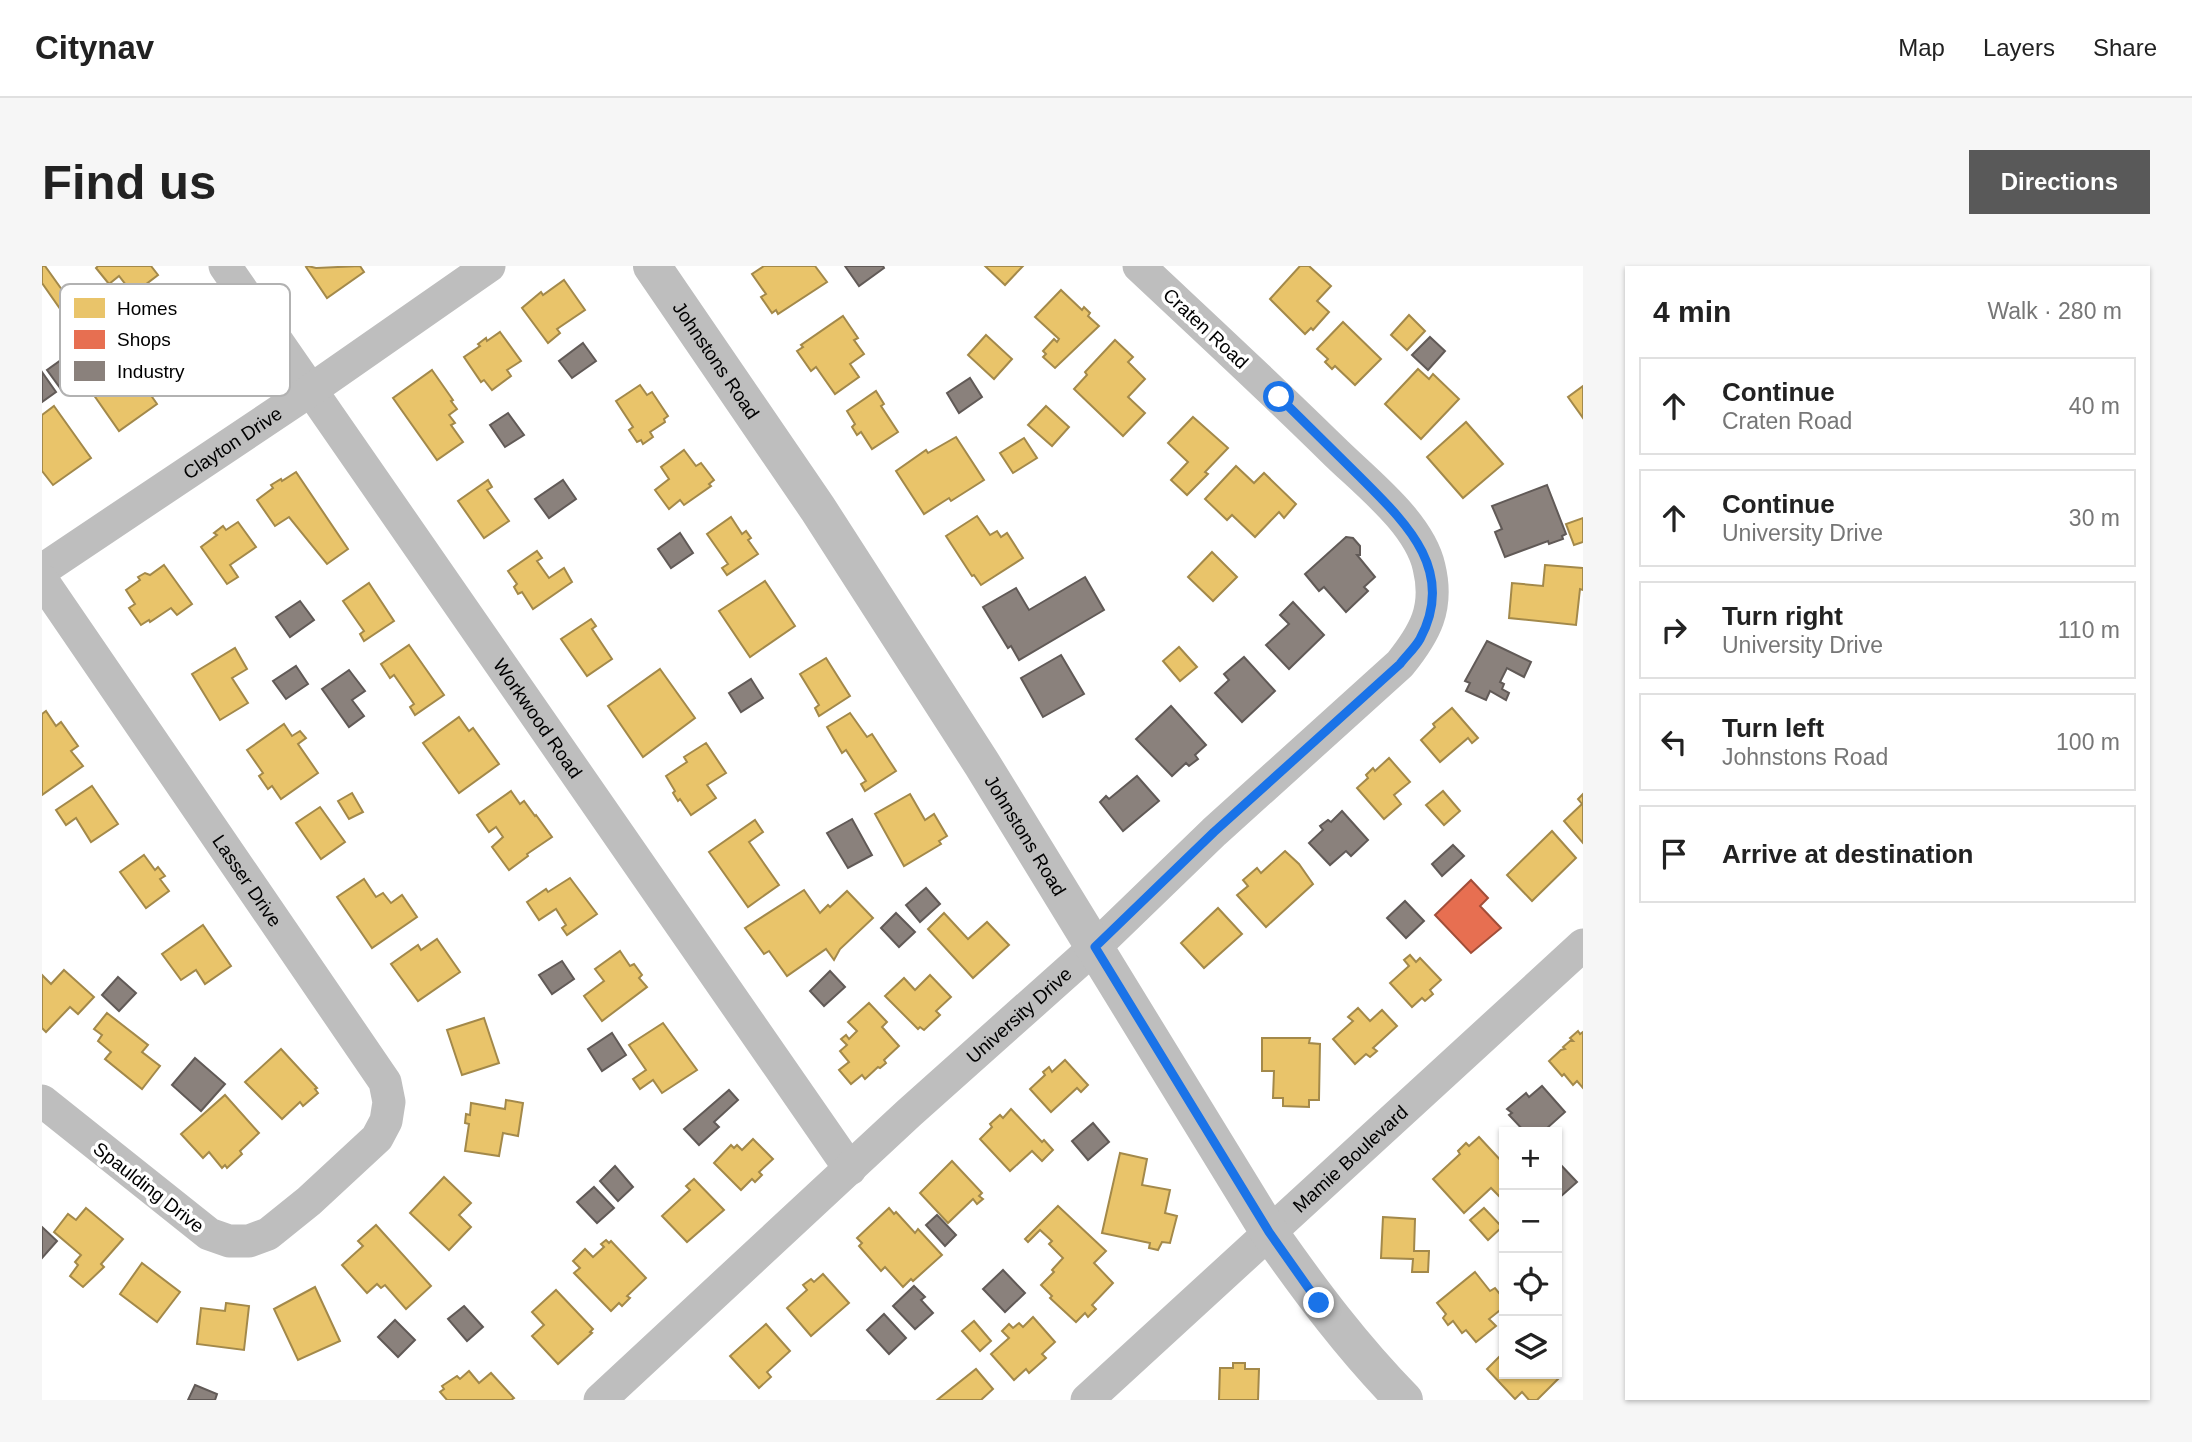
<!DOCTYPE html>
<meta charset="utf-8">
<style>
:root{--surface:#fff;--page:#f6f6f6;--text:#222;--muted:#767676;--line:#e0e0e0;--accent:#595959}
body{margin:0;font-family:Arial,sans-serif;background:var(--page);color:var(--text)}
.controls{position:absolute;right:21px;bottom:21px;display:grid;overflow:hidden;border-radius:0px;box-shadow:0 2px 5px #0004}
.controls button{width:63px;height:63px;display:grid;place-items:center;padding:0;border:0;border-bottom:2px solid var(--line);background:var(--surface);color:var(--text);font:35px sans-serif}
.stop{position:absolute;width:21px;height:21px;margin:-16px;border:5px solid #1a73e8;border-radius:50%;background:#fff}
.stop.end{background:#1a73e8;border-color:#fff;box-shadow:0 2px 7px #0008}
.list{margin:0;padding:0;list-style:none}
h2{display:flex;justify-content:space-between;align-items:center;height:91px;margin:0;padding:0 28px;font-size:30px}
h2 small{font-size:23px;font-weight:400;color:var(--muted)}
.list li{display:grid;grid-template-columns:46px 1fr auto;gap:21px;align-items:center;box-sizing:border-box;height:98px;margin:0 14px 14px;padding:0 14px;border:2px solid var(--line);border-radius:0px}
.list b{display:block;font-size:26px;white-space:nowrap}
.list p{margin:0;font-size:23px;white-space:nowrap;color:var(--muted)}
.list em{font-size:23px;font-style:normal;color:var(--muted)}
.icon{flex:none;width:38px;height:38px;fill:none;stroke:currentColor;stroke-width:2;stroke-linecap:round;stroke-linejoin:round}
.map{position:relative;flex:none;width:1541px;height:1134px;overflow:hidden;border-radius:0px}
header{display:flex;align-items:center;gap:42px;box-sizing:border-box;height:98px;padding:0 35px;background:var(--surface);border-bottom:2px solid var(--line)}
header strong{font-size:33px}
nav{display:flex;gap:38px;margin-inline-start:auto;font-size:24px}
.intro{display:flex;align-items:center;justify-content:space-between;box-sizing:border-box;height:168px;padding:0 42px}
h1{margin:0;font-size:49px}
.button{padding:18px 32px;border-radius:0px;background:var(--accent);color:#fff;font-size:24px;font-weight:700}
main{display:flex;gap:42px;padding:0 42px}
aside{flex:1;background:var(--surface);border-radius:0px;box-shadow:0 2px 5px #0004}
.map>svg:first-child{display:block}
.homes{fill:#e9c46a;stroke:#a3894a;stroke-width:2}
.shops{fill:#e76f51;stroke:#a24e39;stroke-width:2}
.industry{fill:#8a817c;stroke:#615a57;stroke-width:2}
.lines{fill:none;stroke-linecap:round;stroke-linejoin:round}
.minor{stroke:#bebebe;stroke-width:33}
.tertiary{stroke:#bebebe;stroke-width:38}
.route{stroke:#1a73e8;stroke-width:9}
.labels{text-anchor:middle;stroke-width:7;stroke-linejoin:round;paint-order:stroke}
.street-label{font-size:19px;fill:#000;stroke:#fff}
.key{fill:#fff;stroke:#b2b2b2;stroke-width:2}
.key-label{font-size:19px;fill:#000}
</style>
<header>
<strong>Citynav</strong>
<nav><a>Map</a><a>Layers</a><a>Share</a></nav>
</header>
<div class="intro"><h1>Find us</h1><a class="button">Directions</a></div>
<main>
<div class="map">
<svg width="1541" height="1134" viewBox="0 0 1541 1134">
<rect width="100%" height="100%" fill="#fff"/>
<g class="homes">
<polygon points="0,0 3,0 23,28 28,25 42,47 28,57 0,17"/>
<polygon points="56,0 109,0 116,9 91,28 77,10 67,18 54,2"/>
<polygon points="266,0 274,2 318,0 322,6 285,32 264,1"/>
<polygon points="722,0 773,0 785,16 736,48 734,44 730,47 719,31 724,28 710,8"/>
<polygon points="943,0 981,0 963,19"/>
<polygon points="1258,0 1267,0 1289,20 1275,35 1287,46 1271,64 1269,62 1263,68 1228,33"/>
<polygon points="522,14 543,44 515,63 518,67 506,77 480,42 499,26 501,29"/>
<polygon points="1019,24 1040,44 1042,41 1048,47 1046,50 1057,60 1013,102 1001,91 1004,88 1001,85 1012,73 1015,76 1017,73 993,51"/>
<polygon points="1367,49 1383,65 1365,84 1349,69"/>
<polygon points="801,50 816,72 812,74 822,88 808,98 817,111 793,128 774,101 769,105 755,85 761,81 759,79"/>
<polygon points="1301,56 1339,93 1313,119 1293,100 1290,103 1283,96 1286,93 1275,83"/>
<polygon points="458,66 479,95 465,104 469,110 450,124 442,114 439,116 422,91 438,80 436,78 444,72 445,75"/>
<polygon points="944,69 970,93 952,113 926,89"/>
<polygon points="1073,74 1091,91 1086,96 1103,113 1086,131 1103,147 1081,170 1032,123 1045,109 1043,106"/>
<polygon points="78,85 115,138 77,165 42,115 64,100 61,96"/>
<polygon points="1376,103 1387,113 1391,108 1417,133 1379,173 1343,138"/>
<polygon points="390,104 411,134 409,135 415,143 407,149 413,157 409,159 421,176 395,194 351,132"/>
<polygon points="598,119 605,129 610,126 626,150 622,153 623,156 608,166 611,171 601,178 599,174 595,176 587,164 591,161 574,135"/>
<polygon points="1541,120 1541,152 1526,131"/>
<polygon points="834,125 842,138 839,140 856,166 830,183 819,166 815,169 810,161 813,158 805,145"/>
<polygon points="12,140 49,192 11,219 0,205 0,149"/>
<polygon points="1004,140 1027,161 1010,180 986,159"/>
<polygon points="1151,151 1186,182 1163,206 1166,208 1145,229 1129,214 1146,196 1126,177"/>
<polygon points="1424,156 1461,198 1421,232 1385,191"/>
<polygon points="914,171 942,214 909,235 907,232 882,248 854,205 884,184 886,187"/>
<polygon points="982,172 995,192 971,207 958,187"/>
<polygon points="642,184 654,200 659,197 672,214 667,218 669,220 642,239 638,234 627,243 613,224 627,213 619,201"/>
<polygon points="1194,200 1212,217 1222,207 1254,238 1242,252 1237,246 1213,271 1190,249 1185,254 1163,233"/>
<polygon points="254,206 306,283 285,298 247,251 233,260 215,234 231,222 229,219 239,213 240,215"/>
<polygon points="446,214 450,221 445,224 467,255 442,272 416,235"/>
<polygon points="935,250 948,269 955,265 959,271 965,267 981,292 939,319 932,309 930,310 904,270"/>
<polygon points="689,251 700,268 704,265 709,272 706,274 716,288 685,309 680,302 686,298 665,268"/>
<polygon points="1541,252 1541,276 1532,279 1524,258"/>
<polygon points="196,256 214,281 188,299 196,311 185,318 159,281 175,269 172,267 181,260 184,264"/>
<polygon points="495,285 500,292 495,295 507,312 522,302 530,316 491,343 480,326 476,328 472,321 475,318 466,305"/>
<polygon points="1170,286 1195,311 1171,335 1146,311"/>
<polygon points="122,299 150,338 135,349 129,342 108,356 107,354 99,359 87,342 93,338 84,324 98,314 96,311 103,307 108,309"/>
<polygon points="1503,299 1541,302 1541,324 1538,323 1534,359 1467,352 1470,317 1501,320"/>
<polygon points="723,315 753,360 708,391 677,345"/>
<polygon points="327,317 352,355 322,375 318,368 322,365 301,335"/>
<polygon points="549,353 554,360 550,363 570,393 545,410 519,373"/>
<polygon points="367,379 402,429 373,449 368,441 372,438 352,409 348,412 339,398"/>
<polygon points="1137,381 1155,401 1138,415 1121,395"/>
<polygon points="193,382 205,403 190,412 206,437 178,454 150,408"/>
<polygon points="784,392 808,430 777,450 773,442 777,439 758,408"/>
<polygon points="618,403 653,452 601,491 566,440"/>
<polygon points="1410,442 1436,472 1430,477 1426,472 1398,496 1379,474 1393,461 1391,458"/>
<polygon points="4,445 14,460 19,456 36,480 29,485 41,500 0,529 0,448"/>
<polygon points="808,447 825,471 830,468 854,505 823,525 819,518 824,515 804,484 800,487 785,461"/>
<polygon points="417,451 427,465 431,462 457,498 417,527 381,477"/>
<polygon points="242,458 250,470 258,465 264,472 256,478 276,507 239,533 230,520 226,523 217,510 221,507 205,484"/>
<polygon points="664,477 684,507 665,519 674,532 649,549 638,533 636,535 631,527 633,525 624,510 645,496 642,491"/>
<polygon points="1347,492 1368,516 1352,529 1359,538 1342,553 1315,522 1326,512 1324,509 1331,502 1333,505"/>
<polygon points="50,520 76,558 49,576 34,552 24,559 14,544"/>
<polygon points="469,525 478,538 482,535 493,550 494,549 510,571 485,588 486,590 467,604 450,581 461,571 454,561 447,566 435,549"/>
<polygon points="1401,525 1418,545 1402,559 1384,539"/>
<polygon points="310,527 321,546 307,553 296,535"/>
<polygon points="868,528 883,554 892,548 905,570 897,575 899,578 862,600 833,548"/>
<polygon points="1541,528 1541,577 1522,555 1540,538 1536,533"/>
<polygon points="278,541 303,576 279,593 254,557"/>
<polygon points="713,554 721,566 707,576 737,619 706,641 667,586"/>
<polygon points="1510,565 1534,592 1490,635 1465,609"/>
<polygon points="1243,585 1257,598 1271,618 1224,661 1195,629 1206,620 1201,614 1215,602 1219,607"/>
<polygon points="102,589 113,604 116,601 123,610 118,613 127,625 104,642 78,606"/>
<polygon points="528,612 555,648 525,669 520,662 524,659 514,643 497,654 485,636 504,623 506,626"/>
<polygon points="322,613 334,631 341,627 349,637 360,629 375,651 330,682 295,631"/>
<polygon points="762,624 778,647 786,639 788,641 805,625 831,652 798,683 792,694 784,683 745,710 727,685 722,688 703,662"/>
<polygon points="1176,642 1200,668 1162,702 1139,677"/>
<polygon points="902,647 926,673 945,656 967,679 931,712 886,663"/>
<polygon points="161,659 189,700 163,718 154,704 139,714 120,688"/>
<polygon points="395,673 418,706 376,735 349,698 376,679 379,684"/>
<polygon points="578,685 588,700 592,698 600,709 597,712 605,721 560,755 542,730 562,715 553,703"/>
<polygon points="1368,689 1374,696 1378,692 1399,714 1388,724 1391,728 1383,735 1380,732 1370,741 1348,717 1367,700 1362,694"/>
<polygon points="22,704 52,731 36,748 28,741 4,766 0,762 0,709 9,718"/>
<polygon points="888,709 909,731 894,745 898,749 882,764 878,761 876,763 843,730 862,712 873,724"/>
<polygon points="827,737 845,756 840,761 857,780 842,794 844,797 838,802 836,801 823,813 820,809 809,818 797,804 807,796 798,785 805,779 799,773 804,769 807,773 815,765 806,756"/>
<polygon points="1316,742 1328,755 1340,744 1355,760 1331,782 1335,785 1328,791 1324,788 1313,798 1291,773 1311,755 1306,751"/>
<polygon points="65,747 106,779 100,786 118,800 100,823 63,793 69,786 56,775 60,769 52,763"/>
<polygon points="442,752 457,797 420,809 405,764"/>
<polygon points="621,757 655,804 620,827 611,814 598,823 591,813 604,804 587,779"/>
<polygon points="1536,765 1538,768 1541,766 1541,822 1535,815 1531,819 1522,808 1520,810 1507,795 1519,784 1523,783 1521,781 1528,775 1531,775 1528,772"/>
<polygon points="1220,772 1268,772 1267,777 1278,778 1277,834 1267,834 1267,841 1241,840 1241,832 1231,832 1232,805 1220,805"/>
<polygon points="239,783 275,822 273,823 276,827 261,840 258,836 240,853 203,816"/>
<polygon points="1023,794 1046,819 1039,826 1035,822 1009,846 988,823 1003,809 1001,806 1007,801 1010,806"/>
<polygon points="183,829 217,867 198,885 200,888 185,902 183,899 180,902 167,886 161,892 139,868"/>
<polygon points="464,834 481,837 476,870 461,867 457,890 423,885 427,858 423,857 424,848 428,849 429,837 463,843"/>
<polygon points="969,843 1000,876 1002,874 1011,884 1000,895 990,885 968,905 938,873 950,861 948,858 958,849 961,852"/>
<polygon points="1437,871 1462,898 1462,925 1457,930 1449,922 1422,947 1391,913 1418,888 1416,885 1424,877 1427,880"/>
<polygon points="711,873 731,893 717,906 720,909 713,916 710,913 699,924 672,897 689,879 692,882 695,879 700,884"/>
<polygon points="1078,887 1105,893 1100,919 1128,924 1123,947 1135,950 1128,977 1120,976 1116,984 1107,982 1108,977 1060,967"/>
<polygon points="910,895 940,927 937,930 941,933 935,938 931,933 906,957 878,927"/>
<polygon points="402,911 429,937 417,949 429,961 407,984 368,947"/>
<polygon points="652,913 682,944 645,976 620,950 648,924 644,920"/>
<polygon points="1016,940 1064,985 1052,997 1071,1017 1050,1039 1054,1043 1046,1051 1043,1047 1034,1056 1008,1032 1010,1030 999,1019 1012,1006 1010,1004 1021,992 1007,978 1010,975 998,964 986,976 983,973"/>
<polygon points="44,942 81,973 59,998 62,1001 41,1021 28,1010 36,999 33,996 39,989 12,966 26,948 34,954"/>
<polygon points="847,942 852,948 854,946 873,967 876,963 900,989 871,1015 869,1013 861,1021 843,1001 839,1005 817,980 820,977 815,972"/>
<polygon points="1442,942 1460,961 1446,974 1428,954"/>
<polygon points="1341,951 1373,953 1372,985 1387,985 1386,1006 1370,1006 1371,993 1339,992"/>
<polygon points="334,959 389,1020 364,1043 343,1019 339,1022 335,1018 325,1027 300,999 321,980 316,975"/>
<polygon points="564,974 567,977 569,975 604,1012 585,1030 588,1032 580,1040 577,1037 569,1045 532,1007 538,1002 531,995 543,983 551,991 562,981 559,978"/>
<polygon points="100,997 138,1026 115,1056 78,1028"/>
<polygon points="1433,1006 1448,1025 1453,1022 1462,1033 1462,1041 1447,1053 1454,1060 1434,1076 1424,1064 1420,1067 1411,1055 1406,1059 1401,1052 1404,1048 1395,1037"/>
<polygon points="781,1008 807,1037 769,1070 745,1042 765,1024 761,1019 769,1013 772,1016"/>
<polygon points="273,1021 298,1075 256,1094 232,1043"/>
<polygon points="514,1024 551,1063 548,1066 550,1067 516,1098 490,1070 502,1059 490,1046"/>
<polygon points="184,1037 207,1040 202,1084 155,1078 159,1042 183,1045"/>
<polygon points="991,1051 1013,1076 1000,1088 1004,1092 987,1107 984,1103 972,1114 949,1088 967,1072 960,1065 967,1058 971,1062 977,1057 981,1061"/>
<polygon points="932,1055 949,1075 938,1085 920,1065"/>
<polygon points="724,1058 748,1085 725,1106 729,1111 717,1122 688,1090"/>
<polygon points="1462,1086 1462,1108 1514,1108 1518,1111 1495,1134 1487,1134 1480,1126 1473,1133 1445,1103"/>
<polygon points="1191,1097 1203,1097 1203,1103 1217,1103 1216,1134 1177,1134 1178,1102 1191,1102"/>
<polygon points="934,1103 951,1123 939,1134 895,1134"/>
<polygon points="427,1105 437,1117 449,1107 472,1132 469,1134 405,1134 398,1126 402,1123 400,1120 415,1110 418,1113"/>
</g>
<polygon class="shops" points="1429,614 1446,632 1438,640 1459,662 1429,687 1393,649"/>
<g class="industry">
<polygon points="803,0 841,0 842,2 817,20"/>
<polygon points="1388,71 1403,85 1386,104 1370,89"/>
<polygon points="541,77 554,95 530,112 517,95"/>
<polygon points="26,89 40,109 21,126 5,104"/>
<polygon points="0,106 14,126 0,136"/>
<polygon points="928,112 940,131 917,147 905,127"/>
<polygon points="466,147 482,169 463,181 448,159"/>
<polygon points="521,214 534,233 507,252 493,233"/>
<polygon points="1505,219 1524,268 1520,270 1521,273 1507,278 1506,275 1463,291 1453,266 1460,263 1450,240"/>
<polygon points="638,267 651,287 629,302 616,283"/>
<polygon points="1304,271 1311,272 1318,280 1318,289 1315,289 1333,311 1322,321 1326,325 1304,346 1282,321 1277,325 1263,308"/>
<polygon points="1043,311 1062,344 977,394 969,380 966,382 941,341 974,322 987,344"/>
<polygon points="258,335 272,354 248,371 234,351"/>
<polygon points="1251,336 1282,369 1247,403 1224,379 1247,358 1238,349"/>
<polygon points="1445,375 1489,396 1482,411 1465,402 1458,416 1462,418 1460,423 1467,427 1464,434 1448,425 1444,434 1424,425 1428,417 1423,415"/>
<polygon points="1019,389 1042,428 1001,451 979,412"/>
<polygon points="1202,391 1233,425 1200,456 1173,427 1187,414 1182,408"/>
<polygon points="254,400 266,418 244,433 231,415"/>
<polygon points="307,404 323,425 310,434 322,450 307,461 280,423"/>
<polygon points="709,413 721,432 699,446 687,427"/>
<polygon points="1129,440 1164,479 1153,489 1156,493 1147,500 1144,497 1130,510 1094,473"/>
<polygon points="1095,510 1117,535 1081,565 1058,536 1064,530 1067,533"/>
<polygon points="1300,545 1326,574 1309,590 1304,585 1288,599 1267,577 1281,564 1278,560 1286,554 1289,556"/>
<polygon points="810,553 830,589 806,602 785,567"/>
<polygon points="1411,579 1422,590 1400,610 1390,598"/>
<polygon points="884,622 898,638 878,656 864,639"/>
<polygon points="1363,635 1382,655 1364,672 1345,652"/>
<polygon points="854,647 873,666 857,681 839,662"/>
<polygon points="520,695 532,713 510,728 497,709"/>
<polygon points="788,705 803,721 782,740 768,725"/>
<polygon points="76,711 94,727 77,745 60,729"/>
<polygon points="570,767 584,789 560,805 546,783"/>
<polygon points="153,792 183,818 159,845 130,819"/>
<polygon points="1500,820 1523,846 1504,863 1507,866 1483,866 1467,849 1470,847 1465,843 1484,827 1487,831"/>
<polygon points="687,824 696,834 672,856 677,861 657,879 642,863"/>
<polygon points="1051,857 1067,876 1046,894 1030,875"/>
<polygon points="1516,896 1535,916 1516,933 1515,931"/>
<polygon points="573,900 591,921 576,935 558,915"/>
<polygon points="552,921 572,942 555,957 535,936"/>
<polygon points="895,949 914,969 903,980 884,959"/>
<polygon points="0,961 15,975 0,992"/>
<polygon points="961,1004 983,1027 963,1046 941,1023"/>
<polygon points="872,1020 883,1031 879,1034 891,1047 873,1063 851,1040"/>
<polygon points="422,1040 441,1061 425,1075 406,1053"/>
<polygon points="842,1048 864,1072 847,1088 825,1064"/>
<polygon points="353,1054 373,1074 356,1091 336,1071"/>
<polygon points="153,1119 175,1128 173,1134 146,1134"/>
</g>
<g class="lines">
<g class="minor">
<path id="s1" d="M183 0 808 903"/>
<path id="s2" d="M0 304 269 124 447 0"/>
<path id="s3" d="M0 314 343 816 347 836 344 855 335 872 267 935 226 968 207 975H187L167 968 0 835"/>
<path id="s4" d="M558 1134 867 847 1053 681 1172 566 1358 398C1383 367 1397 342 1387 301 1377 256 1322 215 1290 183 1227 121 1162 61 1097 0"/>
<path id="s5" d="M1045 1134 1541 679"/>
</g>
<path class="tertiary" id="s6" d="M610 0 776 243 940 498 1227 966C1269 1026 1311 1082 1362 1134"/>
</g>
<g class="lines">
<path class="route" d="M1237 131C1264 158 1291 184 1318 211 1363 256 1415 304 1378 373 1373 382 1364 390 1358 398L1172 566 1053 681 1227 966 1277 1037"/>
</g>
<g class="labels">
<g class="street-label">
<text transform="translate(1164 62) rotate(43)" y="7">Craten Road</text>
<text dy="7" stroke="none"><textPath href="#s6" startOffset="114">Johnstons Road</textPath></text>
<text dy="7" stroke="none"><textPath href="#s2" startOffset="229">Clayton Drive</textPath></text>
<text dy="7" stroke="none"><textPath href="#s1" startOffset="550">Workwood Road</textPath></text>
<text dy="7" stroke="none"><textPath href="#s6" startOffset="681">Johnstons Road</textPath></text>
<text dy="7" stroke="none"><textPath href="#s3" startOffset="364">Lasser Drive</textPath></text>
<text dy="7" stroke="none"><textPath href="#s4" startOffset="569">University Drive</textPath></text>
<text dy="7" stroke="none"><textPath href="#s5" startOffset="357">Mamie Boulevard</textPath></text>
<text transform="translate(107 921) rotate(38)" y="7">Spaulding Drive</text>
</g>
</g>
<rect x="18" y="18" width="230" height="112" rx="10" class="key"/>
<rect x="32" y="32" width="31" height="20" fill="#e9c46a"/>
<rect x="32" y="64" width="31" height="19" fill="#e76f51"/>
<rect x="32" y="95" width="31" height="20" fill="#8a817c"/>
<g class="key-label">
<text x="75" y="49">Homes</text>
<text x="75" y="80">Shops</text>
<text x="75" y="112">Industry</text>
</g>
</svg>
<div class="controls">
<button>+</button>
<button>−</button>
<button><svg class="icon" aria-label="locate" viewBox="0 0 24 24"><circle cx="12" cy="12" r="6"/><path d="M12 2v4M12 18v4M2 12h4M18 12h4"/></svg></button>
<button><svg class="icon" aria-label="layers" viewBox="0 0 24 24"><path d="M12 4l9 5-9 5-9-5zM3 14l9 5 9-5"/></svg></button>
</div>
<div class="stop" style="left:1237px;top:131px"></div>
<div class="stop end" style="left:1277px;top:1037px"></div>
</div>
<aside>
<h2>4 min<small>Walk · 280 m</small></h2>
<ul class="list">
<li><svg class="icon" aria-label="ahead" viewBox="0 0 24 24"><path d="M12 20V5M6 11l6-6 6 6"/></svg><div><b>Continue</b><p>Craten Road</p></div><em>40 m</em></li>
<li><svg class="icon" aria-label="ahead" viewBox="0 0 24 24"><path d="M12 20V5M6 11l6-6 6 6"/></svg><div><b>Continue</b><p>University Drive</p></div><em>30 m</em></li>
<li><svg class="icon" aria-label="right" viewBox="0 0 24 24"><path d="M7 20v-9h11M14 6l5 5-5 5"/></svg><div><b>Turn right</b><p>University Drive</p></div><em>110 m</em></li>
<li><svg class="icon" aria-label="left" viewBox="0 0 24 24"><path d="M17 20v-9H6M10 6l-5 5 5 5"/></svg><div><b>Turn left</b><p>Johnstons Road</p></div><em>100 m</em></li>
<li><svg class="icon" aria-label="arrive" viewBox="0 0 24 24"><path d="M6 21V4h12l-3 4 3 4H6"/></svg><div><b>Arrive at destination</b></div></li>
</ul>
</aside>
</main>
